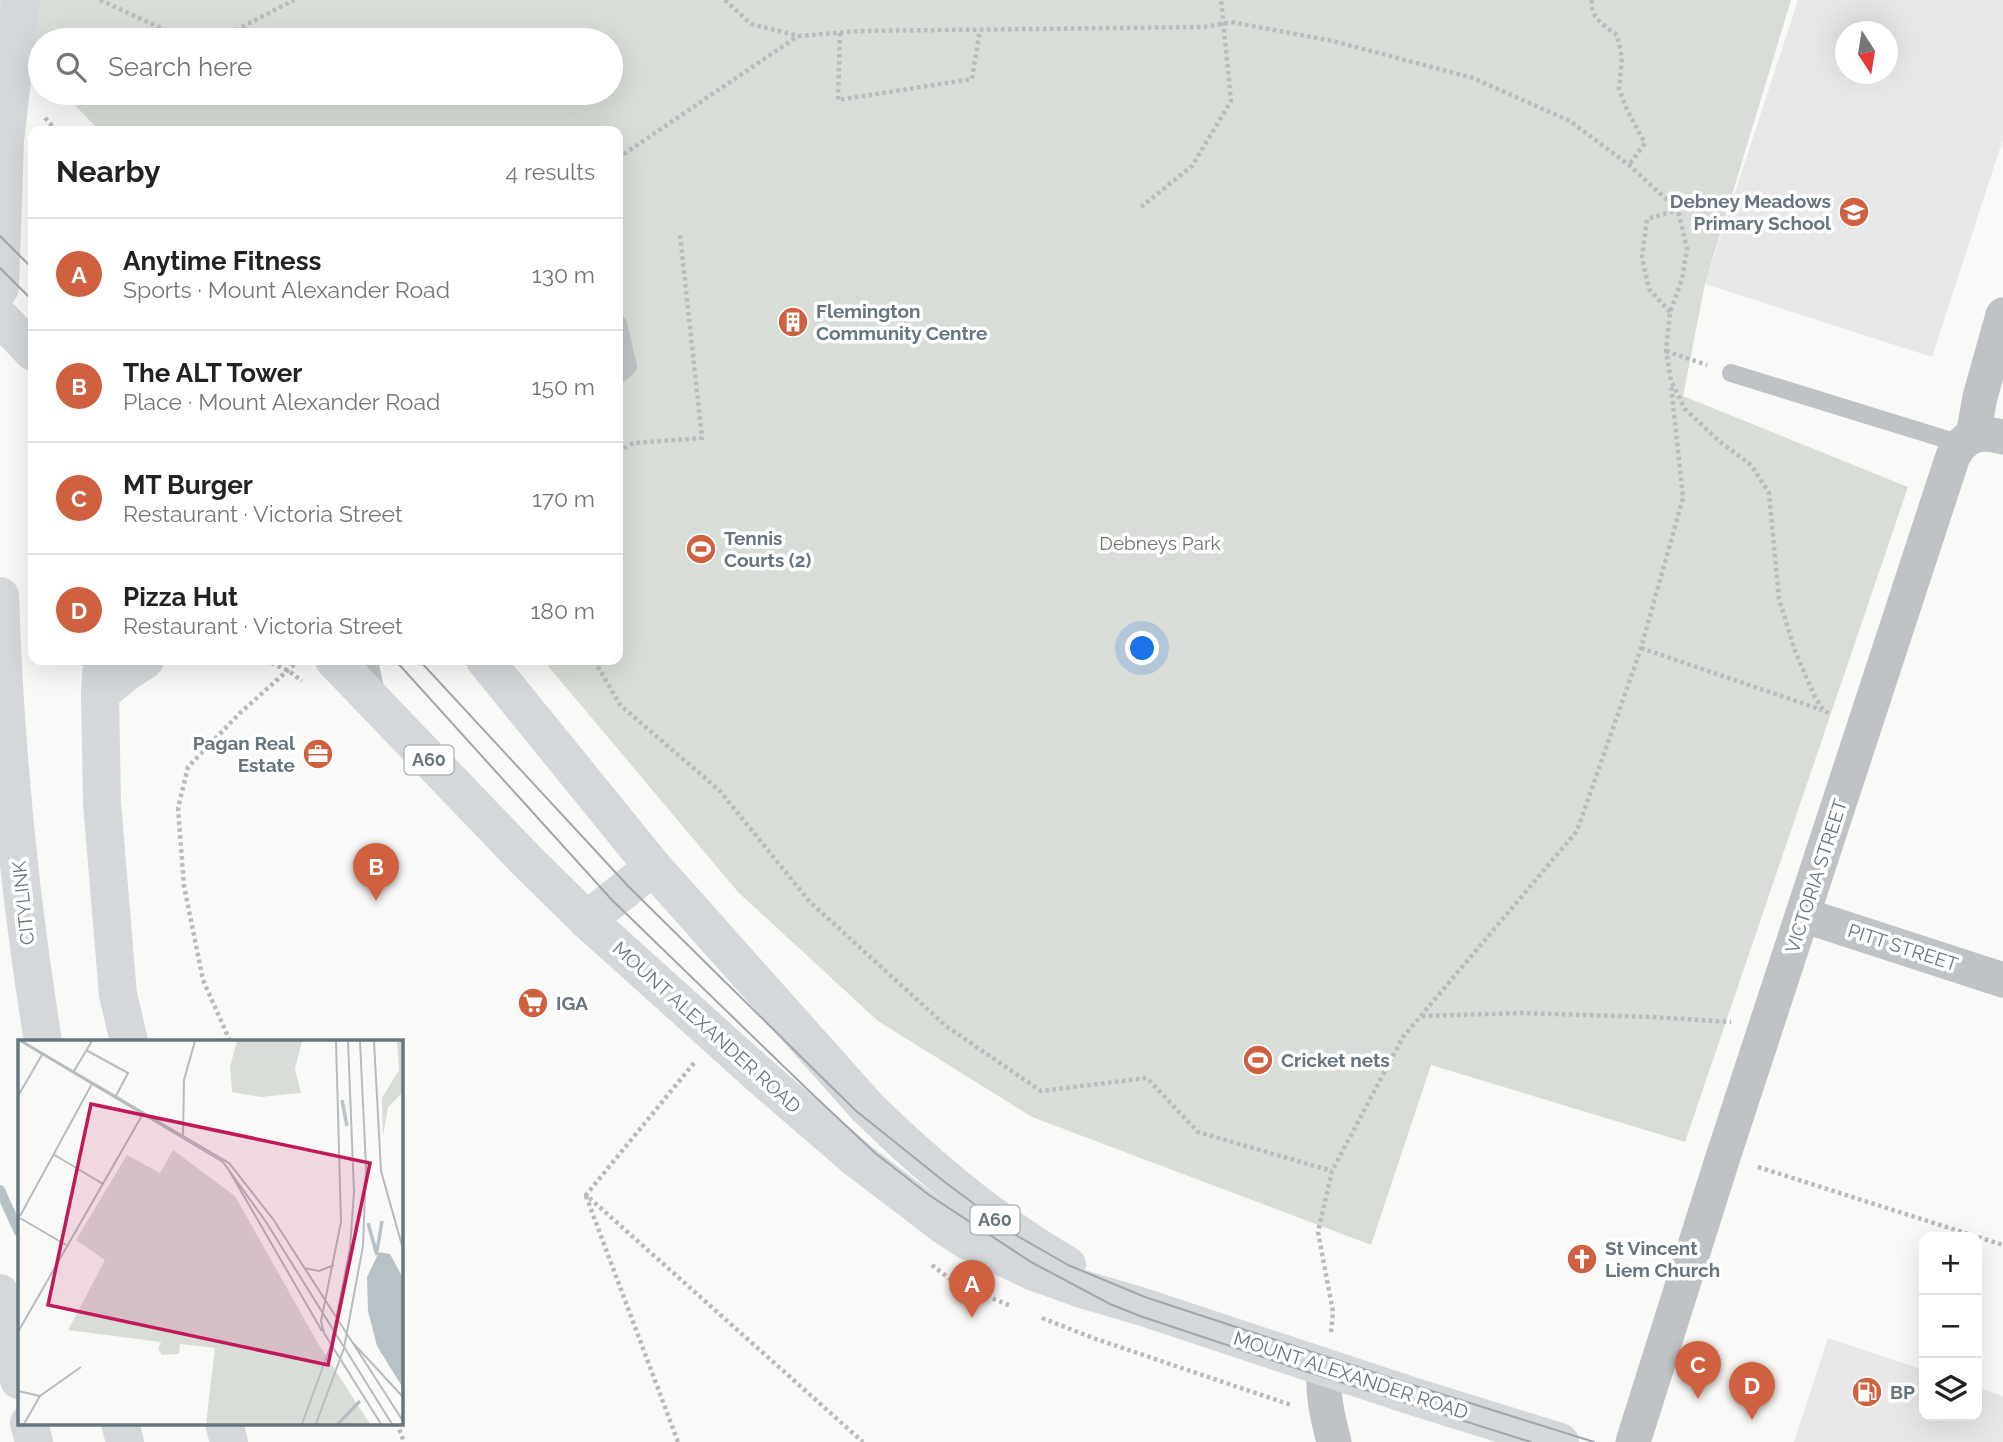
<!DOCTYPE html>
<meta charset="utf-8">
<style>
:root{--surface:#fff;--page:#f6f6f6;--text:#222;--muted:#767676;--line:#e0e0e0;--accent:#cf6141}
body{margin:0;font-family:Raleway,sans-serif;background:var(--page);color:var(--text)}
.controls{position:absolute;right:21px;bottom:21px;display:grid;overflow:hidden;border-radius:14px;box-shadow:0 7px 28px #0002}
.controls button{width:63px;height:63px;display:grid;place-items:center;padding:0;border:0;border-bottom:2px solid var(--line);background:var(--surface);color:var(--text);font:35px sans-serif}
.compass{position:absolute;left:1835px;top:21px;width:63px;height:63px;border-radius:50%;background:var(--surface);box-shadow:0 7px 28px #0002;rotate:168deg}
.you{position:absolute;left:1143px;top:649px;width:24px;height:24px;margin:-18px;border:5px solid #fff;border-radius:50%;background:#1a73e8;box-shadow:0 0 0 10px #1a73e833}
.badge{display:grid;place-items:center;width:46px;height:46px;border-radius:50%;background:var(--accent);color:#fff;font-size:23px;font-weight:700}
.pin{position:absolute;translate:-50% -58px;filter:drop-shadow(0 2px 4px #0008)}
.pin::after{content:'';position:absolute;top:37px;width:24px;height:21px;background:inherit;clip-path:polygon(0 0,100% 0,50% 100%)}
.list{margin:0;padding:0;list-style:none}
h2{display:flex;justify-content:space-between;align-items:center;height:91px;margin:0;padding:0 28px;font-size:30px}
h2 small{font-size:23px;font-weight:400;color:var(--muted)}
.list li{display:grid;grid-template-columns:46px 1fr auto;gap:21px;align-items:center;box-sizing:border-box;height:112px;padding:0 28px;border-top:2px solid var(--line)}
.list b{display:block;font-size:26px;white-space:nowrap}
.list p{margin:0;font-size:23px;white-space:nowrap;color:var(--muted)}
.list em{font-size:23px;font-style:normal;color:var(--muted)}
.icon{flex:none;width:38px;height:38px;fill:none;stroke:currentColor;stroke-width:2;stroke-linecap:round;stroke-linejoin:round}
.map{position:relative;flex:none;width:2003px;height:1442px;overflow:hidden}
.search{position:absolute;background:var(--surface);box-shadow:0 7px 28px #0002;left:28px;top:28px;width:595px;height:77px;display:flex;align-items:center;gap:18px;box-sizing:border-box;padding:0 24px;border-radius:38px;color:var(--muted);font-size:26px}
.panel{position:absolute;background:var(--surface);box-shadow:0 7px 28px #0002;left:28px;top:126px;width:595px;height:539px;border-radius:14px}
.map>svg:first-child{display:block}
.built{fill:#e7e8e7;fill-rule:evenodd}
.green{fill:#d9ddd7}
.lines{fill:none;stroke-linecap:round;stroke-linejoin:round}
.stream{stroke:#b8c2c6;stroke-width:10}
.path{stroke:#b9bcbe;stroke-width:4.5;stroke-dasharray:3.5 3.5;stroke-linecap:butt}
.lane{stroke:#bfc3c6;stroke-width:18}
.street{stroke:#bfc3c6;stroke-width:35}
.primary{stroke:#d5d8db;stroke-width:38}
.highway{stroke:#d5d8db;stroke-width:38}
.tram{stroke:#a1a7ac;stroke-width:2}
.labels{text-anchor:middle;stroke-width:7;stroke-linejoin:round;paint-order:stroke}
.shield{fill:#fff;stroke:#959ea5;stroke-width:2}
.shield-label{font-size:18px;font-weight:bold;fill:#67757e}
.poi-label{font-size:19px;font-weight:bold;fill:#67757e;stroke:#fff;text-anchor:start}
.park-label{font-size:19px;fill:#697766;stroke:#fff}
.street-label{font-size:19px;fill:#67757e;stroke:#fff}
.inset-river{fill:none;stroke:#b8c2c6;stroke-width:3.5}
.inset-road{fill:none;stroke:#b6bcc0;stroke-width:2}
.view{fill:#c2185b;fill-opacity:0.15;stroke:#c2185b;stroke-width:3.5}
.inset-edge{fill:none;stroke:#67757e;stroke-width:3.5}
</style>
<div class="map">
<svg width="2003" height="1442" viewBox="0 0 2003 1442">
<rect width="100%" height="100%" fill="#f9f9f7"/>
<g class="built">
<path d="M1798 0H2003V139L1932 357 1705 284ZM1846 32H1888V74H1846Z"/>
<polygon points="1828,1338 1924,1370 1924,1416 1977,1416 1977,1387 2003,1396 2003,1442 1794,1442"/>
</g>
<polygon class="green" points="0,0 1791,0 1705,284 1683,396 1908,487 1685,1142 1431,1065 1371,1245 1032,1117 878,1021 738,892 543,660 618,660 618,131 100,131 63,93 611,93 611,40 40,40 40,70 0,30"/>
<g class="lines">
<polyline class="stream" points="0,1190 19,1232"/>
<g class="path">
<polyline points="100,0 187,40"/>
<polyline points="725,0 751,24 799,36 860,31 1205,27 1231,22 1333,41 1473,78 1570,121 1629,165 1678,210 1687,249 1682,279 1670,312 1666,351 1671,381 1685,409 1719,441 1751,465 1769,493 1779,599 1795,651 1814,695 1823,710 1830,714"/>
<path d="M1592 0C1589 17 1605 26 1617 35L1622 58 1619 89 1627 110 1645 143 1629 165"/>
<polyline points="840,33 838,100 972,79 980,30"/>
<polyline points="217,40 294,0"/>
<polyline points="45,118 57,131"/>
<polyline points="618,158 798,36"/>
<polyline points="1141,207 1192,166 1231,101 1221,0"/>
<polyline points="1670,312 1649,289 1642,257 1647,219 1678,210"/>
<polyline points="1666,351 1707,365"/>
<polyline points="618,452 633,443 702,438 680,235"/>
<polyline points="1641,648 1822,710"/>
<polyline points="265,660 289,671 302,681"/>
<polyline points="595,660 596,663 620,705 719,790 810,902 946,1026 1041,1091 1147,1078 1198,1132 1332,1171"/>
<polyline points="1422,1016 1521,1013 1651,1017 1731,1022"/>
<polyline points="230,1041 203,980 184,886 178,808 188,767 240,713 296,663"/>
<polyline points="694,1063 586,1195 863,1442"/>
<polyline points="1758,1167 2003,1245"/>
<polyline points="586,1196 678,1442"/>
<polyline points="932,1265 955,1283 1011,1306"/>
<polyline points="1042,1318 1093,1338 1291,1405"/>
<polyline points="1331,1332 1333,1312 1318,1232 1332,1171 1403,1037 1577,831 1641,648 1683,498 1671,385"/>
<polyline points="397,1423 404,1442"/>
</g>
<g class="lane">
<polyline points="618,324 628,366 618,375"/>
<polyline points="1731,373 1961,444"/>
<polyline points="369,660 376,693"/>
</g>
<g class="street">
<polyline points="1973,436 1980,397 2003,315"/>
<polyline points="1803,915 2003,980"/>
<path d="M1325 1367C1321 1391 1328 1419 1334 1442"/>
<path d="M1633 1442 1723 1157 1953 456C1966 434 1979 431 2003 437"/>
</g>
<g class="primary">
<polyline points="0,317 33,352"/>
<polyline points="334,660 526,860 587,920 765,1080 858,1160 942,1224 968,1241 1032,1271 1085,1290 1143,1307 1412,1396 1560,1442"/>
<path d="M485 660 653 867 867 1107C928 1167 993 1222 1067 1265"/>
<polyline points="587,920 653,867"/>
</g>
<g class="highway">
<polyline points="0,288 5,141 21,0"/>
<path d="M0 596C5 745 19 894 43 1041"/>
<polyline points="102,660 100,694 102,803 118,995 129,1041"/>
<polyline points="100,694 125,673 145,660"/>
<polyline points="0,1293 19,1380"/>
<polyline points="29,1423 34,1442"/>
<polyline points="120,1423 125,1442"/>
<polyline points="224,1423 229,1442"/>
</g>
<g class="tram">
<polyline points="0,236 33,269"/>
<polyline points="0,268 33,301"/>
<polyline points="395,660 612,900 807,1089 875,1153 929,1195 1031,1262 1110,1304 1140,1316 1302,1370 1531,1442"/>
<polyline points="419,660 629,887 855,1110 946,1183 1016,1235 1068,1265 1145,1297 1400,1381 1594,1442"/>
</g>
</g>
<defs>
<g id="school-disc" transform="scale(1.575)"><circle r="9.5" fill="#cf6141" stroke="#fff"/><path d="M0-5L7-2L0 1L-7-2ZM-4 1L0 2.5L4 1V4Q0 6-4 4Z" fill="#fff"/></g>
<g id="building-disc" transform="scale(1.575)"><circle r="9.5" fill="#cf6141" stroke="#fff"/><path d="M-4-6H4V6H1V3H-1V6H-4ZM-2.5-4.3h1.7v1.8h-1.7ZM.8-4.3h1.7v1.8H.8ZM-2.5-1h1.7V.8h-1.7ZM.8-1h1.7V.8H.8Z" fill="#fff"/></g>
<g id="stadium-disc" transform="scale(1.575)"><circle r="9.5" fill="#cf6141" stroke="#fff"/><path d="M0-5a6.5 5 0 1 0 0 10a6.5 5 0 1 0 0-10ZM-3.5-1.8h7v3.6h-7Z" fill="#fff"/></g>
<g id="office-disc" transform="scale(1.575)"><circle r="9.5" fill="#cf6141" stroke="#fff"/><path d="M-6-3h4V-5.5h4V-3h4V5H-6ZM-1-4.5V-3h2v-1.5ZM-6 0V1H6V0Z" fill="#fff"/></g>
<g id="supermarket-disc" transform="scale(1.575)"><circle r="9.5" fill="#cf6141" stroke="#fff"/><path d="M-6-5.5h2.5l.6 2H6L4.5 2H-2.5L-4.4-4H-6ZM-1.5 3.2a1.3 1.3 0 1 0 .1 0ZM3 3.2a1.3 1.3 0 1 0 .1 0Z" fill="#fff"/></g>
<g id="church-disc" transform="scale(1.575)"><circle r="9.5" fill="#cf6141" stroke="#fff"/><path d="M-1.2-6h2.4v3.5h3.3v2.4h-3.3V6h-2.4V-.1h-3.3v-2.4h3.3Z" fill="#fff"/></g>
<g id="fuel-disc" transform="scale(1.575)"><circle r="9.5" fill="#cf6141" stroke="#fff"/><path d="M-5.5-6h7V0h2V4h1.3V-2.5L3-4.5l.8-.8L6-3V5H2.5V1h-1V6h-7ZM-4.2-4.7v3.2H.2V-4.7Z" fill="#fff"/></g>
</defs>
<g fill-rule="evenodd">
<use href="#school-disc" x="1854" y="212"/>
<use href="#building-disc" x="793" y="322"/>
<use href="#stadium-disc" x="701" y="549"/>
<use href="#office-disc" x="318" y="754"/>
<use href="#supermarket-disc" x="533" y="1003"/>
<use href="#stadium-disc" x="1258" y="1060"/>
<use href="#church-disc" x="1582" y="1259"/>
<use href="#fuel-disc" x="1867" y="1392"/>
</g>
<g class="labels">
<g class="shield">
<rect x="404.5" y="745.5" width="49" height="29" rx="5"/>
<rect x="970.5" y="1205.5" width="49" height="29" rx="5"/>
</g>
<g class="shield-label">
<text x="429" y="766">A60</text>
<text x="995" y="1226">A60</text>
</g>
<g class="poi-label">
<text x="1831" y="208" text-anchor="end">Debney Meadows<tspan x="1831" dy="22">Primary School</tspan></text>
<text x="816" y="318">Flemington<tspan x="816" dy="22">Community Centre</tspan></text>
<text x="724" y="545">Tennis<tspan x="724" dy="22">Courts (2)</tspan></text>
<text x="295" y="750" text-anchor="end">Pagan Real<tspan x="295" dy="22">Estate</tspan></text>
<text x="556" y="1010">IGA</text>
<text x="1281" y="1067">Cricket nets</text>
<text x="1605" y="1255">St Vincent<tspan x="1605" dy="22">Liem Church</tspan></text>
<text x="1890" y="1399">BP</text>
</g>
<g class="park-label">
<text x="1160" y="550">Debneys Park</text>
</g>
<g class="street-label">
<text transform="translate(1816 876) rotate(-72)" y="7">VICTORIA STREET</text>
<text transform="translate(23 903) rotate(-96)" y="7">CITYLINK</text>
<text transform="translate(1903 947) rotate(18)" y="7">PITT STREET</text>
<text transform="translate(707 1027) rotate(42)" y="7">MOUNT ALEXANDER ROAD</text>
<text transform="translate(1351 1375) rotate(18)" y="7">MOUNT ALEXANDER ROAD</text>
</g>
</g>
<g transform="translate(18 1040)">
<rect width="385" height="385" fill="#f9f9f7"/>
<path d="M219 1H284L277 29 283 53 243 57 214 52 212 27ZM379 1H385V52L370 67 365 96 364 58 381 30ZM155 110 217 156 301 305 352 384H188L197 308 162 304 161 314 144 315 140 309 143 302 50 290 87 220 58 200 109 115 142 133Z" fill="#d9ddd7"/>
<path d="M361 212 372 214 385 238V348L359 306 350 271 349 237Z" fill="#b8c2c6"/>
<path class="inset-river" d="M324 60 329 86M350 183 359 215M359 211 364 181M320 384 342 361"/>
<path class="inset-road" d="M2 1 205 122 248 182 374 384M4 1 211 123 255 179 385 381M318 1 323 182 303 281 306 293 363 384M356 1 363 131 385 209M68 10 110 33 98 56M56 31 74 1M0 56 25 13M165 95 166 40 177 1M35 114 85 144M209 127 304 291M2 176 75 42M2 178 48 205M286 228 301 231 316 225M0 292 126 72M336 304 385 357M0 351 22 356M6 384 22 356 63 327M284 384 313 305 332 208 336 152 330 1M298 384 326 308 345 206 348 127 342 1"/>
<path class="view" d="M73 64 352 123 310 325 30 265Z"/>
<rect width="385" height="385" class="inset-edge"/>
</g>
</svg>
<div class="controls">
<button>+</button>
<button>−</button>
<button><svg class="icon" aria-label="layers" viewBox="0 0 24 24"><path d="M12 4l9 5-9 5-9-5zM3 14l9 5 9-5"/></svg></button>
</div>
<svg class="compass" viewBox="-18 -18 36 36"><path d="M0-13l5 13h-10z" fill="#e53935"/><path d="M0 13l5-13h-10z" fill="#767676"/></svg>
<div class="you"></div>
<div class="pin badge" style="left:972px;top:1318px">A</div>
<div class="pin badge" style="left:376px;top:901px">B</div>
<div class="pin badge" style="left:1698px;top:1399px">C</div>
<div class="pin badge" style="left:1752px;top:1420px">D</div>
<div class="search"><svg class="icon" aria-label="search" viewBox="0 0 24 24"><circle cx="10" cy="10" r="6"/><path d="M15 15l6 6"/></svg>Search here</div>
<section class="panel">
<h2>Nearby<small>4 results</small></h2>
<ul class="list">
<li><span class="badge">A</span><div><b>Anytime Fitness</b><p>Sports · Mount Alexander Road</p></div><em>130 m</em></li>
<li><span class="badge">B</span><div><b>The ALT Tower</b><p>Place · Mount Alexander Road</p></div><em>150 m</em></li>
<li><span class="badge">C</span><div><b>MT Burger</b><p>Restaurant · Victoria Street</p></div><em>170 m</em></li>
<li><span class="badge">D</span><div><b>Pizza Hut</b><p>Restaurant · Victoria Street</p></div><em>180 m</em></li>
</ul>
</section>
</div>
